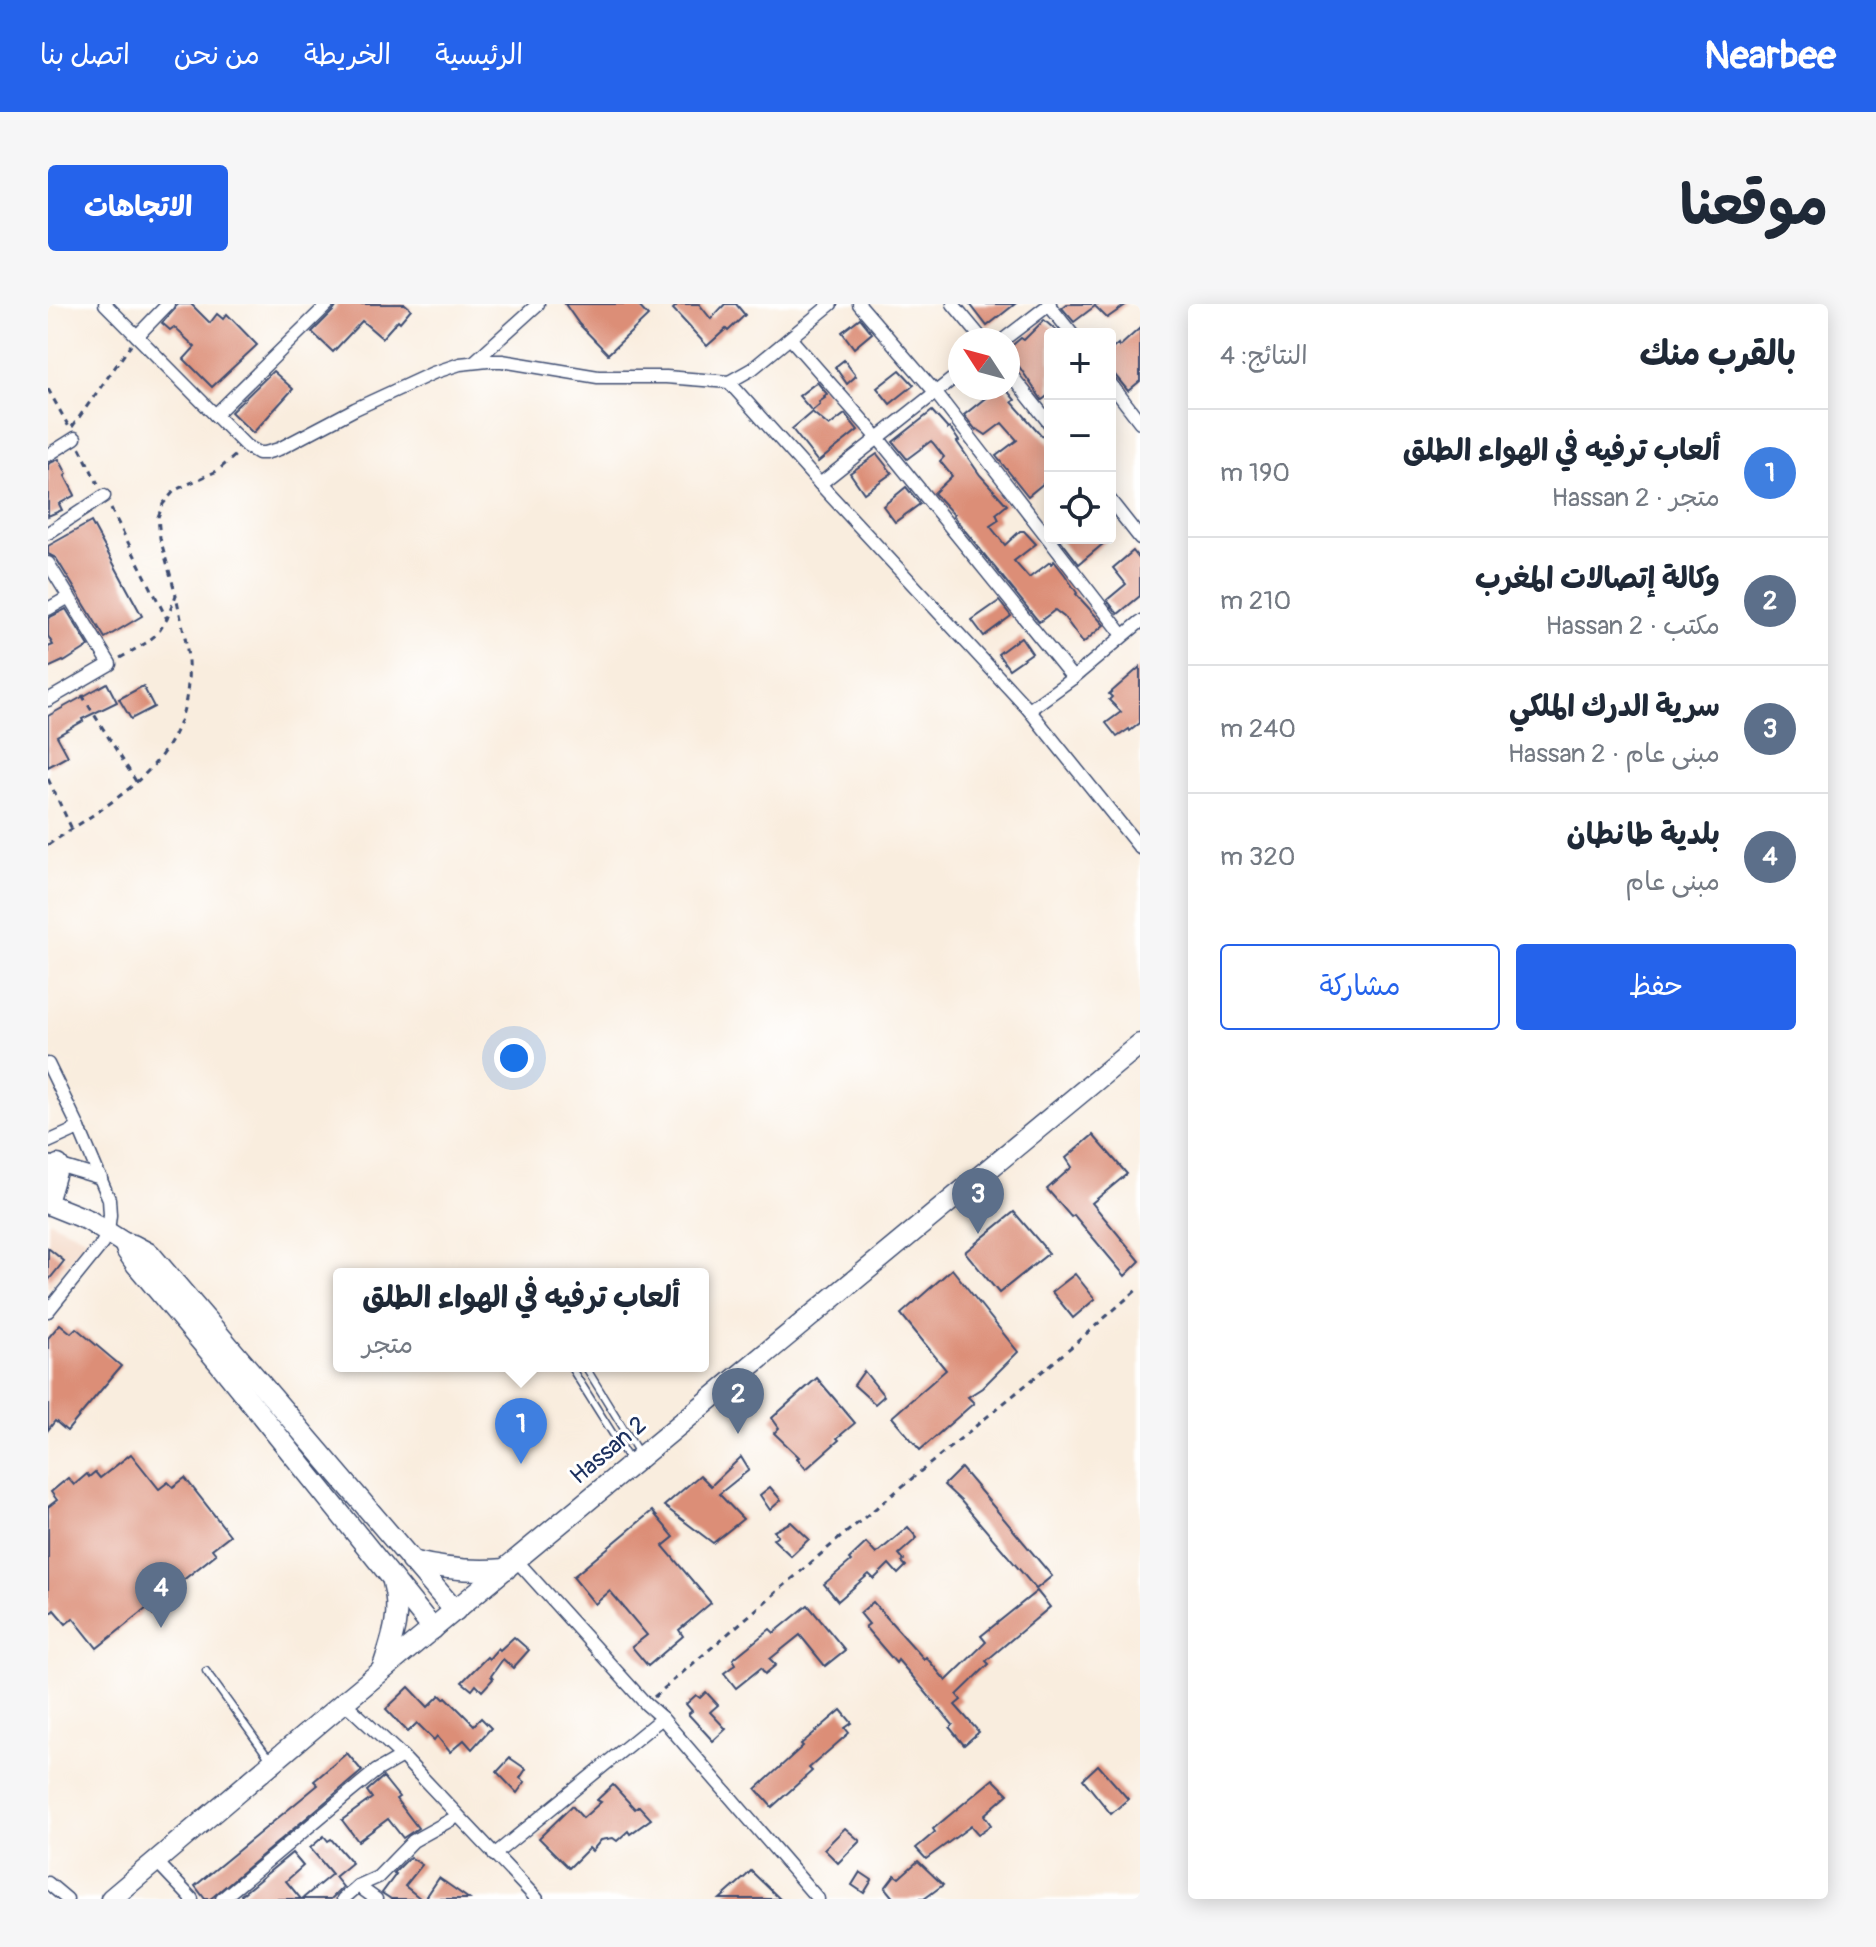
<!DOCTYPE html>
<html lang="ar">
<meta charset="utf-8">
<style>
:root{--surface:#fff;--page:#f6f6f7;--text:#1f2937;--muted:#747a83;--line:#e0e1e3;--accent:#2563eb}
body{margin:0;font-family:Pangolin,"Playpen Sans Arabic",sans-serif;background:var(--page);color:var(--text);direction:rtl}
.controls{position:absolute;right:24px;top:24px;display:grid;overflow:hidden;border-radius:8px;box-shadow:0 4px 20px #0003}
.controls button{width:72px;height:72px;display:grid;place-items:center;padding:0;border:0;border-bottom:2px solid var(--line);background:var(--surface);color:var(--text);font:40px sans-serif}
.compass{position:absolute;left:900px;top:24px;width:72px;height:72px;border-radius:50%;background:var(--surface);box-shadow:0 4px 20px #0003;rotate:306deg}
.you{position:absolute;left:466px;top:754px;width:28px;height:28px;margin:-20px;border:6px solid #fff;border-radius:50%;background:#1a73e8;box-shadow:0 0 0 12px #1a73e833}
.badge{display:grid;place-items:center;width:52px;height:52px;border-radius:50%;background:var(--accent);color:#fff;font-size:26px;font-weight:700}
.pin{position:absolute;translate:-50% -66px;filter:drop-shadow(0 2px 4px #0008)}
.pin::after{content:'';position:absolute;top:42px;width:28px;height:24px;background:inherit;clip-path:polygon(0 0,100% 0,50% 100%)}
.popup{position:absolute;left:285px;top:964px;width:376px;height:104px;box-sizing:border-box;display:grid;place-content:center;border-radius:8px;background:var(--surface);filter:drop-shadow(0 2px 6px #0005);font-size:26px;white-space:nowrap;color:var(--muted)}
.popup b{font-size:30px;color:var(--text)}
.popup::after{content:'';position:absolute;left:50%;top:100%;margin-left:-16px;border:16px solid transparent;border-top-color:var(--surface)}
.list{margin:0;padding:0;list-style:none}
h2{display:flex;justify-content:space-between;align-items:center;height:104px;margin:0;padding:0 32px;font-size:34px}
h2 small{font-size:26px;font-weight:400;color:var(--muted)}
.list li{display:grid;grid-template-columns:52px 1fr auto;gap:24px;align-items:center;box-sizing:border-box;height:128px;padding:0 32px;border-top:2px solid var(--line)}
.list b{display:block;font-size:30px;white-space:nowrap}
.list p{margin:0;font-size:26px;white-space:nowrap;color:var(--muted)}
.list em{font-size:26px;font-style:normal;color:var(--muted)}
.actions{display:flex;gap:16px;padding:24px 32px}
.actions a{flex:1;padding:18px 0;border:2px solid var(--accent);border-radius:8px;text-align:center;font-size:28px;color:var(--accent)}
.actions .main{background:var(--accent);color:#fff}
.icon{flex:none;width:44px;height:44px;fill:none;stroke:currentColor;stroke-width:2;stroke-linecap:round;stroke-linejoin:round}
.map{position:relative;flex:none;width:1092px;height:1595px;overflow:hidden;direction:ltr;border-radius:8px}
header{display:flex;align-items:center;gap:48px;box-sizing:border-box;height:112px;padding:0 40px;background:var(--accent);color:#fff}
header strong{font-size:38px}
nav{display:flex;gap:44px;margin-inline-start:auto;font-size:28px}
.intro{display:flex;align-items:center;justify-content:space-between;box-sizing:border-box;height:192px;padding:0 48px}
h1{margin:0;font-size:56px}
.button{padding:20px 36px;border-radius:8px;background:var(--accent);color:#fff;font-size:28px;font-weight:700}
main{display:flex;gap:48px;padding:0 48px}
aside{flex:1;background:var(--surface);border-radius:8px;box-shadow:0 4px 20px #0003}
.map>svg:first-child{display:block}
.built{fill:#f3d4bf}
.building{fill:#dc8e77}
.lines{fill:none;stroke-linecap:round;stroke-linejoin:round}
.lane-casing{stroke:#3c4c71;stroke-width:9}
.street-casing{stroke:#3c4c71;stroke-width:15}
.primary-casing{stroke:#3c4c71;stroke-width:23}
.path{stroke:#3c4c71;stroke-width:3;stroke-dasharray:6 6;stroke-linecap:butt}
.lane{stroke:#fff;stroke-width:6}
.street{stroke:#fff;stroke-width:12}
.primary{stroke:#fff;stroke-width:20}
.labels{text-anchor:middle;stroke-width:6;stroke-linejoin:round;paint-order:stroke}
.street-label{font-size:24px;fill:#1b2f5e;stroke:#fff}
</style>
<header>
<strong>Nearbee</strong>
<nav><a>الرئيسية</a><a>الخريطة</a><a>من نحن</a><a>اتصل بنا</a></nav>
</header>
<div class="intro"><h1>موقعنا</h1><a class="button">الاتجاهات</a></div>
<main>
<aside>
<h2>بالقرب منك<small>النتائج: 4</small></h2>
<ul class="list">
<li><span class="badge" style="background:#3f7fe0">1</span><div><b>ألعاب ترفيه في الهواء الطلق</b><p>متجر · Hassan 2</p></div><em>190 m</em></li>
<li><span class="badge" style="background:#5c6f8a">2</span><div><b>وكالة إتصالات المغرب</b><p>مكتب · Hassan 2</p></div><em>210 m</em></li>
<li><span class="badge" style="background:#5c6f8a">3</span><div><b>سرية الدرك الملكي</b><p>مبنى عام · Hassan 2</p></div><em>240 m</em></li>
<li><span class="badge" style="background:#5c6f8a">4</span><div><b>بلدية طانطان</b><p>مبنى عام</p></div><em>320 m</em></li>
</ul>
<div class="actions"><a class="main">حفظ</a><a>مشاركة</a></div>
</aside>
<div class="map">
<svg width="1092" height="1595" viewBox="0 0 1092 1595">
<rect width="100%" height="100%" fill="#fff"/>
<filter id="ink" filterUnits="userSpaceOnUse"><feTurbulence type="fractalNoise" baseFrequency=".0125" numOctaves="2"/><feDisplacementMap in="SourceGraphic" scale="16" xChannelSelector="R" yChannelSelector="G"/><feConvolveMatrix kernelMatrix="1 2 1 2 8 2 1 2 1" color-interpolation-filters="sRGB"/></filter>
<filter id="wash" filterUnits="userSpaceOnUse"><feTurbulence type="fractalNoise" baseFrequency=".006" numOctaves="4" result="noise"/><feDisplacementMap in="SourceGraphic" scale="32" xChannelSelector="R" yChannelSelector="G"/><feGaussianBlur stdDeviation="1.8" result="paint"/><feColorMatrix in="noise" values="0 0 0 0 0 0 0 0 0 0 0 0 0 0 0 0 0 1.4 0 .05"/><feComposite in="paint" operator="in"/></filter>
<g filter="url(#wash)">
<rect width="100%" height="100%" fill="#f9edde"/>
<polygon class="built" points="0,916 39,935 0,985"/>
<g id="blocks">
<g class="building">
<polygon points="129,0 143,0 162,19 169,10 175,15 179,10 209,41 164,83 136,55 147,43 126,23 122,26 114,19 126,6"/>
<polygon points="290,0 357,0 363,5 352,18 350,16 334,34 314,17 285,48 264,28 286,6"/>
<polygon points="517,0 589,0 600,12 560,50 531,20"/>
<polygon points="630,0 651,0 663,15 677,0 688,0 697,11 680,27 678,25 659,42 625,5"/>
<polygon points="922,0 967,0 939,22"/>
<polygon points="1019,0 1079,0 1059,14 1047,2 1026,18 1014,4"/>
<polygon points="812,14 824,29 806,44 794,28"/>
<polygon points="996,16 1012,30 1002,30 1002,90 994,96 970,61 969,62 960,51 960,45 973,34 976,36"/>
<polygon points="1092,24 1092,77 1080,87 1062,65 1062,47 1070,40 1071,43"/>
<polygon points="796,56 808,72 799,80 787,63"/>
<polygon points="852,66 866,81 842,100 829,84"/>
<polygon points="225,67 245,85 205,129 183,108"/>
<polygon points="769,78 779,90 776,92 777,94 771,98 772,100 764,107 751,92"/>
<polygon points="950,84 957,84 967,96 964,98 1002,141 1002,174 980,192 948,152 969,136 954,119 938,131 929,125 928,126 916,111"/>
<polygon points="884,107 900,125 902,124 911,137 909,138 932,171 959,201 948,210 951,216 942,222 957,241 972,227 976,227 988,240 966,257 981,274 1002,258 1003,260 1006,257 1017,271 1029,289 1028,290 1056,321 1035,339 1016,313 1007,306 991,318 905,212 906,211 886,189 904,172 892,157 896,153 885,139 883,137 859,155 845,138"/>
<polygon points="764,108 781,122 797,110 810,126 770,158 744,125"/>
<polygon points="829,150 844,169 816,189 802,169"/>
<polygon points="11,155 19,170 17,172 27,191 11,200 14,206 0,212 0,160"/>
<polygon points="858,183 872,200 847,218 835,202"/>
<polygon points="43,218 94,312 57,334 8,254 0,250 0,242"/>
<polygon points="1011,234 1062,234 1031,260"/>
<polygon points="1085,247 1092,256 1092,292 1070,310 1059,296 1078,280 1065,264"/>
<polygon points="951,297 963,312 936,332 924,316"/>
<polygon points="18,305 41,342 16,358 15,357 0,364 0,343 5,341 0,332 0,314"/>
<polygon points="973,333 984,349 961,365 950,350"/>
<polygon points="1092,363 1092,419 1082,427 1081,425 1069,433 1058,419 1073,408 1061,396 1064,393 1061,390"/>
<polygon points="59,379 69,398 34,415 35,417 9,432 20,452 0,463 0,412"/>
<polygon points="95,382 106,403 83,415 71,395"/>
<polygon points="1045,831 1079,870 1044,899 1092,957 1077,972 1026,911 1023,913 999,885 1024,863 1018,854"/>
<polygon points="966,908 1001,949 951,989 917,948"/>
<polygon points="0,944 16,957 0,977"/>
<polygon points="904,965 970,1048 934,1084 920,1093 926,1099 872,1146 844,1113 898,1066 853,1010"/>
<polygon points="1027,970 1047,995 1025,1014 1004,988"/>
<polygon points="12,1020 23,1029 28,1024 73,1062 19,1127 7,1117 0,1126 0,1034"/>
<polygon points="816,1067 836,1092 827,1100 806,1081"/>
<polygon points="769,1074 807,1119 789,1134 791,1136 758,1165 749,1154 751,1153 726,1129 731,1124 724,1114"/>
<polygon points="83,1150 111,1185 120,1178 125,1183 137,1174 182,1231 164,1245 168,1250 119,1289 126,1298 107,1313 99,1304 49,1344 25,1314 18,1320 6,1306 0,1311 0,1203 9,1196 3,1188 20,1174 26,1181 39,1170 41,1173 47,1168 52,1174"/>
<polygon points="693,1153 701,1166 671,1190 695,1215 665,1239 616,1202 652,1171 663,1182"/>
<polygon points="913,1164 1004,1272 988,1285 913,1197 896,1181"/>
<polygon points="722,1183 733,1196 722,1206 712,1191"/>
<polygon points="604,1207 626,1233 615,1242 663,1299 631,1326 635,1332 600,1362 584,1343 599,1331 562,1287 547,1300 525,1273"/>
<polygon points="743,1218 761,1235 743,1252 725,1235 730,1231 726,1227"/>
<polygon points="860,1223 869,1234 851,1250 856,1256 854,1258 858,1262 850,1270 841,1260 826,1275 821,1270 790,1297 776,1280 803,1257 801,1255 818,1239 828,1250"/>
<polygon points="989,1287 1002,1303 938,1357 941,1360 909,1391 913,1396 907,1401 931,1428 916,1441 902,1424 905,1421 864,1372 850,1356 848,1359 817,1323 821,1320 812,1309 825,1298 876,1355 878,1353 898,1377 938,1338 933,1332"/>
<polygon points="760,1301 797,1346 777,1362 752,1331 722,1355 728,1361 717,1370 713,1364 688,1384 676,1369 688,1360 685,1355 722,1325 726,1329"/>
<polygon points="466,1333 481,1346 465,1364 455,1355 443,1372 445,1375 434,1387 428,1381 424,1386 414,1378 439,1353 441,1355 450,1344 452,1346"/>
<polygon points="361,1383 380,1403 392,1391 396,1395 398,1393 426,1421 433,1414 443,1424 424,1445 416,1436 402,1448 389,1432 386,1436 369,1419 360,1428 338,1405"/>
<polygon points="658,1388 670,1401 662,1408 678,1425 665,1437 640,1410 644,1407 638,1400 648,1391 652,1394"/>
<polygon points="793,1406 804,1419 797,1424 801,1429 761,1464 764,1467 724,1503 708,1485 755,1442 753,1440"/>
<polygon points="299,1449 314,1467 166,1592 162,1595 157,1595 147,1582 270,1481 266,1477"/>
<polygon points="462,1454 478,1465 472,1474 477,1478 469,1489 449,1468"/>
<polygon points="1050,1461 1080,1495 1063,1510 1035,1475"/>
<polygon points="335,1473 351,1493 348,1495 370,1524 355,1534 340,1515 310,1537 294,1516 324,1494 319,1487"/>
<polygon points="945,1475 960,1490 936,1511 943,1521 930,1530 923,1522 878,1555 868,1544 887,1528 885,1525"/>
<polygon points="565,1481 587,1505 591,1502 603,1515 582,1530 580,1527 569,1537 565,1534 553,1536 544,1547 541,1544 521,1564 491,1534 524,1502 535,1514 553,1498 549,1496"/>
<polygon points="797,1524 812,1537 790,1559 776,1545"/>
<polygon points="276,1532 280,1537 283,1535 304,1559 287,1573 295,1583 283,1595 254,1595 284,1570 262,1544"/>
<polygon points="244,1549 255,1562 238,1577 253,1595 196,1595 193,1591"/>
<polygon points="362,1553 374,1561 357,1582 373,1595 343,1595 334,1589 348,1570 346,1569"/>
<polygon points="870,1557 895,1581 876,1595 846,1595 837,1584 847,1571 851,1574"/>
<polygon points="703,1567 732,1595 672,1595 698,1572"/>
<polygon points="812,1568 824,1576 816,1589 804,1581"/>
<polygon points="391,1574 421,1595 377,1595"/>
</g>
</g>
</g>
<g filter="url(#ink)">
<use href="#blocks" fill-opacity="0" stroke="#3c4c71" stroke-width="2"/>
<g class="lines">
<g class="lane-casing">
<g id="lane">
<polyline points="522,1062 582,1157"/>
<polyline points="537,1062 592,1151"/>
<polyline points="158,1367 223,1457"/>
</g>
</g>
<g class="street-casing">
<g id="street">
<polyline points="57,0 198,142 210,149 217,149 231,145 307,105 385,69 412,60 440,57 454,57 550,73 618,73 681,78 704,65 783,0"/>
<polyline points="811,0 887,88 1075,331"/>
<polyline points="905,0 935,36"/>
<polyline points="1000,0 1024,30"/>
<polyline points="89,32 120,0"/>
<polyline points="742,34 830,134 1025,374"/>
<polyline points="955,36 1002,0"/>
<polyline points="426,58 490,0"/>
<polyline points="960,67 1002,120"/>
<polyline points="681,78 772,180 981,406 1092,544"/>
<polyline points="1062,79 1092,118"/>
<polyline points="167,111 280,0"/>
<polyline points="0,151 27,134"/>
<polyline points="772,180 912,69"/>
<polyline points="1062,196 1092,234"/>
<polyline points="0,229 56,192"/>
<polyline points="0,259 21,293 0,305"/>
<polyline points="0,396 62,360 21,293"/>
<polyline points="981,406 1025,374 1092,318"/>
<polyline points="0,760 31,824 61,895 62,911 60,927 54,940 0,1007"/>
<polyline points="0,838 31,824"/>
<polyline points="0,858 53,874"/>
<polyline points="469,1257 598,1400 614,1414 770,1595"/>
<polyline points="296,1398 354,1452 489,1595"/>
<polyline points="446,1551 614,1414"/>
<polyline points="109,1558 144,1595"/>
<polyline points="0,1579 19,1595"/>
<polyline points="310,1582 328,1595"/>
<polyline points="174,1595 300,1490 328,1467 354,1452"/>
<polyline points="295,1595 310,1582 330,1573 365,1537 410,1512"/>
</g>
</g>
<g class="primary-casing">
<g id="primary">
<polyline points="0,895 10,861"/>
<polyline points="0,900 40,916 76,939 85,941 102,950 407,1307"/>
<polyline points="76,939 79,947 88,960 172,1060 385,1325"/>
<path d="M363 1257C395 1265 425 1268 458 1265"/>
<path d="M334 1366C344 1336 354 1310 345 1278"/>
<polyline points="63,1595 296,1398 1092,740"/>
</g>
</g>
<g class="path">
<polyline points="0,85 21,123"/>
<polyline points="24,123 83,41"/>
<polyline points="32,144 50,180"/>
<polyline points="63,205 119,315"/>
<polyline points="72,354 98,339 110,329 119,315 128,291 112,234 110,213 115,200 127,186 169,167 189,150"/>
<polyline points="34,391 89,479"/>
<polyline points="0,475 24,525"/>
<path d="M0 541C70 493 146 457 140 357 139 335 132 313 128 291"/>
<polyline points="606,1393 794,1232 1007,1057 1092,983"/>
</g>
<use href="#lane" class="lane"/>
<use href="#street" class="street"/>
<use href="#primary" class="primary"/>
</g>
</g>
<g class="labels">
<g class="street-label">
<text transform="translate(560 1146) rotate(-40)" y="8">Hassan 2</text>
</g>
</g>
</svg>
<div class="controls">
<button>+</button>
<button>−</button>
<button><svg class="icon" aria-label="locate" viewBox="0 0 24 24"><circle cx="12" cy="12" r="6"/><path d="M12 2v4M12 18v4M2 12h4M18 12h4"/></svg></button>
</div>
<svg class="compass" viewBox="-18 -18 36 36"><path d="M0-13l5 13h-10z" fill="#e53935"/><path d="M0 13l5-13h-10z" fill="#747a83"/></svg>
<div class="you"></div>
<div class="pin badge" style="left:473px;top:1160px;background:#3f7fe0">1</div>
<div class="popup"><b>ألعاب ترفيه في الهواء الطلق</b>متجر</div>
<div class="pin badge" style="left:690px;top:1130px;background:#5c6f8a">2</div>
<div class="pin badge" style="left:930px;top:930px;background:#5c6f8a">3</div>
<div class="pin badge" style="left:113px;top:1324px;background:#5c6f8a">4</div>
</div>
</main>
